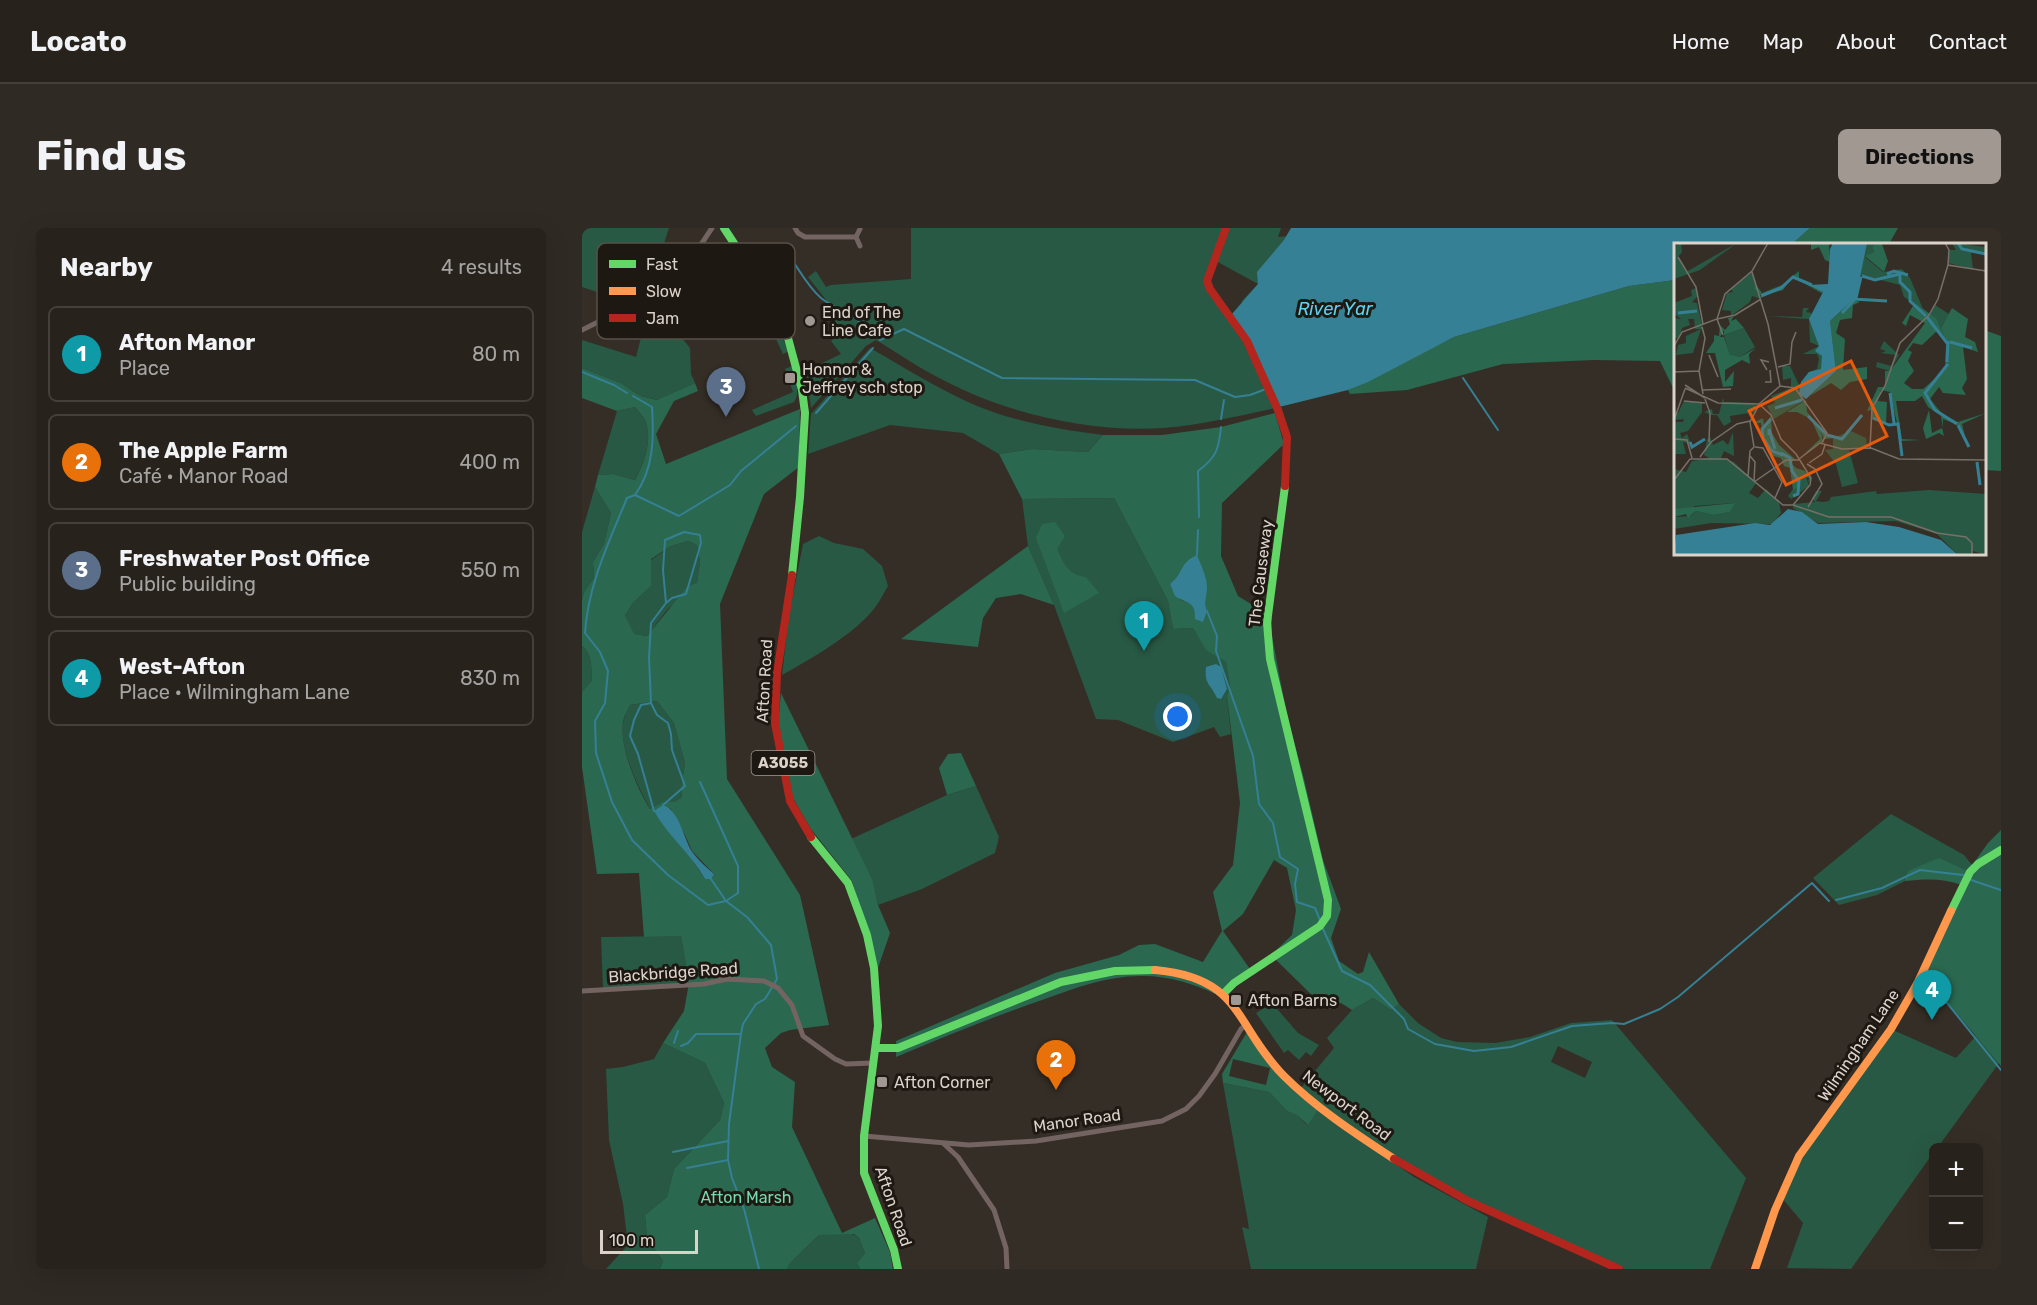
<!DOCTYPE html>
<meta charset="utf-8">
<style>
:root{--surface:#28221c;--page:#302a25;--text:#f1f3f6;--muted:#a5a4a3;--line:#443f3b;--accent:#a19991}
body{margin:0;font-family:Rubik,sans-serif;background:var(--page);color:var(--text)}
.controls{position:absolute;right:18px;bottom:18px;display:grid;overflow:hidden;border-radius:9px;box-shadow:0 6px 24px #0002}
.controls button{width:54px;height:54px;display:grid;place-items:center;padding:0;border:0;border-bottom:2px solid var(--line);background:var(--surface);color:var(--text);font:30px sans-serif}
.scale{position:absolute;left:18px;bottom:15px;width:98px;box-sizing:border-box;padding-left:6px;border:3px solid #dbd3ca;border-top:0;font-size:16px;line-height:21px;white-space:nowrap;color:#dbd3ca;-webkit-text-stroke:4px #1e1812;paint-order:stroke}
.you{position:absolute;left:596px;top:489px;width:21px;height:21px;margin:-15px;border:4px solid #fff;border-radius:50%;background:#1a73e8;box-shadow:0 0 0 9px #1a73e833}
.badge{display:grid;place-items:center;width:39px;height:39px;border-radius:50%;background:var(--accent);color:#fff;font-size:20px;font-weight:700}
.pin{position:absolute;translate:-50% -50px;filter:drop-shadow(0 2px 3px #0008)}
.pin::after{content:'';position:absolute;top:32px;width:21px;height:18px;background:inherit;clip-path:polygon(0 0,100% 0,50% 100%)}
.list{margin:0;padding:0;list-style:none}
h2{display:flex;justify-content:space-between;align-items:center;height:78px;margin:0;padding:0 24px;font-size:26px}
h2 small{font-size:20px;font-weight:400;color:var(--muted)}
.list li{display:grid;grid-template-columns:39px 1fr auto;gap:18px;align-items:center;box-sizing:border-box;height:96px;margin:0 12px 12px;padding:0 12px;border:2px solid var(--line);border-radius:9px}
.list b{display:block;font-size:22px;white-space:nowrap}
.list p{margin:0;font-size:20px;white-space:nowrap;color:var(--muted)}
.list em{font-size:20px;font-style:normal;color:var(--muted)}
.map{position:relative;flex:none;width:1419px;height:1041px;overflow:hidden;border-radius:9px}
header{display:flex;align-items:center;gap:36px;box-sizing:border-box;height:84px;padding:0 30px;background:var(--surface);border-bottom:2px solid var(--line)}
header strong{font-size:28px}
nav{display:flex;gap:33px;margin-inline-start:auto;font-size:21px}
.intro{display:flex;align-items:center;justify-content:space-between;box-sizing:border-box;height:144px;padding:0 36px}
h1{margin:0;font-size:42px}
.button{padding:15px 27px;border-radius:9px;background:var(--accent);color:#111;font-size:21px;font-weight:700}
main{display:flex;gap:36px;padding:0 36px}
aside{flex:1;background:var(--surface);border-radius:9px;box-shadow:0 6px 24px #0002}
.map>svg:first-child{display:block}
.green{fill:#285944;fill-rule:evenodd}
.forest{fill:#2a6850;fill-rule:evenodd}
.water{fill:#358094}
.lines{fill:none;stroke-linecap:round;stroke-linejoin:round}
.stream{stroke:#358094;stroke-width:2}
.street{stroke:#736461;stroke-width:5}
.fast{stroke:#63d668;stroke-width:8}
.slow{stroke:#ff974d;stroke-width:8}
.jam{stroke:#b3261e;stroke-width:8}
.poi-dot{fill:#a19991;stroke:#1e1812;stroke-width:2}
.labels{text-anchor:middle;stroke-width:6;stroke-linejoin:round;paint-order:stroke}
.shield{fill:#1e1812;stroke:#a29b93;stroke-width:1.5}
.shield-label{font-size:15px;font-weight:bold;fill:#dbd3ca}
.poi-label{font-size:16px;fill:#dbd3ca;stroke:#1e1812;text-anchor:start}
.street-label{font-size:16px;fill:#dbd3ca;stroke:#1e1812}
.park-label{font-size:16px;fill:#73dbb0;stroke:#1e1812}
.water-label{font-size:18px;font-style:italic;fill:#5bd3f3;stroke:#1e1812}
.inset-river{fill:none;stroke:#358094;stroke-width:3}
.inset-road{fill:none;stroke:#777068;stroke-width:1.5}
.view{fill:#e8590c;fill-opacity:0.15;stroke:#e8590c;stroke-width:3}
.inset-edge{fill:none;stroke:#dbd3ca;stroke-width:3}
.key{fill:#1e1812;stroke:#575049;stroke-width:1.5}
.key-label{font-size:16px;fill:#dbd3ca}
</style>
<header>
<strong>Locato</strong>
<nav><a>Home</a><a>Map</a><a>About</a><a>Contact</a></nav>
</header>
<div class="intro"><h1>Find us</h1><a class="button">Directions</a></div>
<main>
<aside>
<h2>Nearby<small>4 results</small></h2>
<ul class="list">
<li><span class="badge" style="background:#0f9aa8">1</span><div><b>Afton Manor</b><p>Place</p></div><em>80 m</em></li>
<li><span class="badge" style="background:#e8710a">2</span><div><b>The Apple Farm</b><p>Café · Manor Road</p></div><em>400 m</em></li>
<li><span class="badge" style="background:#5c6f8a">3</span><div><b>Freshwater Post Office</b><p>Public building</p></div><em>550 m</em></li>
<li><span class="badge" style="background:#0f9aa8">4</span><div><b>West-Afton</b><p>Place · Wilmingham Lane</p></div><em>830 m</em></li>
</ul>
</aside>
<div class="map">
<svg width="1419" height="1041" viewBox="0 0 1419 1041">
<rect width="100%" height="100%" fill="#352e26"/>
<g class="green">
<polygon points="0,0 87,0 69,56 40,72 0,59"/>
<path d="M329 0H641L623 52 655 101 693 180C656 188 618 197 581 200 511 205 426 186 365 154 340 142 317 126 294 112L284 118 229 180 224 143 259 126 249 113 260 104 247 87 252 82 226 49 234 43 244 59 249 57 329 51Z"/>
<polygon points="647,0 699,0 696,9 794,0 658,75 676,56 634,33"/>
<polygon points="72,75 108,120 109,146 113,155 76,172 58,168 39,155 0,140 0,112 54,129 61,102 65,102"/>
<polygon points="190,90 207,123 201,126 185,92"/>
<path d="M288 120C323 140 358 162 395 178 434 194 479 202 521 207L506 224 450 221 417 226 381 205 308 197 226 226 229 186Z"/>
<path d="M210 138C213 149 219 163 212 174L174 188 170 182 211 164 203 141Z"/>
<path d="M53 179C57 184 63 190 64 195 70 215 62 235 53 252L31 246 16 247 35 183Z"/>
<polygon points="13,259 29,285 22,316 11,334 12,350 2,364 0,372 0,304"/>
<polygon points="532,270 586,373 591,401 611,400 624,421 644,434 648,459 645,468 649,506 638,509 632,499 591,514 536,492 514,491 472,377 446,318 440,271"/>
<path d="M237 308 252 315 281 321 300 338 306 358C301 366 297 375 291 382 271 407 227 432 200 447L207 387 221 316Z"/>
<polygon points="106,313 115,317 118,334 115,355 85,382 65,408 51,406 43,387 51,375 69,358 69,332 89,318"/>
<path d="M0 418C11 426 9 441 10 454L0 464Z"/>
<path d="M75 473 92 495 103 535 99 560 100 569 92 574H80L68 581C56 559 35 516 42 491 43 486 46 482 48 477Z"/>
<polygon points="394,558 417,609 413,625 340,661 296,677 291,653 269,611 365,567"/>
<polygon points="1309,586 1382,627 1390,637 1386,643 1357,631 1327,642 1322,649 1323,653 1295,667 1257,677 1231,650"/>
<polygon points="99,708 107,755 21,760 19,709"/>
<path d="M791 770 809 782 817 776 836 795 859 810 875 814 913 815 948 809 989 795 1030 792 1164 950 1128 1041H1043L908 981 841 946 744 881 719 860 752 820 745 810 770 782ZM976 818 1010 834 1003 850 969 834Z"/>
<polygon points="690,775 716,805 737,817 729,828 724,824 717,832 706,822 702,825 674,785"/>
<polygon points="1311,802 1374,830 1394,808 1417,835 1356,919 1352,920 1351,925 1269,1041 1205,1040 1221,995 1200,970 1219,929"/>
<polygon points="81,815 123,835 142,875 138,892 92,941 85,969 63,987 65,1010 81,1033 78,1041 24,1041 46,1017 41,976 27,912 24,841 41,839 72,831"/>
<polygon points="641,855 687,864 705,883 716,888 725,897 736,882 832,949 906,989 894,1041 669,1041 660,999 667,1001 666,994"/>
<path d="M260 1005C278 1006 277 1009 283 1025L275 1035 278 1041H205L208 1035 237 1007Z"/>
</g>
<g class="forest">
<polygon points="1228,0 1316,0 1307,16 1210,16"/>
<polygon points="1093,52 1093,164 1078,133 1011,132 921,136 825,162 768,166 766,162 872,109 1047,58"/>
<polygon points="1402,102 1419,108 1419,243 1403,242"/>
<path d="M0 140 39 155 58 168 75 172 113 155 116 163 92 173 74 206 84 236 218 181 217 239 182 266 138 376 145 551 218 667 247 797 208 802 199 805 183 820 190 839 213 854 210 899 260 1005 293 990 308 1024 311 1041H278L275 1035 283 1025 277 1010 272 1006 237 1007 208 1035 205 1041H78L81 1033 65 1010 63 987 85 969 92 941 138 892 142 875 123 835 81 815 102 783 107 755 99 708 62 709 57 645 15 646 0 539V464L10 453C9 441 11 426 0 418V372L2 364 12 350 11 334 22 316 29 285 13 259 16 247 31 246 53 252C62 235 70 215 64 195 63 190 57 184 53 179L35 183 0 170ZM106 313 115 317 118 334 115 355 105 359 65 408 52 406 43 387 51 375 69 358V331L89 318ZM75 473 92 495 103 535 99 560 100 569 92 574H80L68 581C55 561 35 514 42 490 43 486 46 482 48 477ZM88 580 103 607 110 623 132 646 123 651 109 630 90 607Z"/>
<path d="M693 185 702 216 640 275 639 328 656 368 690 389V408L704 483 722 551 741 632 759 681 749 710 757 733 776 746 781 744 787 724 817 776 809 782 791 770 770 782 759 775 748 781 738 775 689 727 710 707 714 682 705 640 692 632 661 686 641 703 668 741 633 766C613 756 586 748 562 748 527 747 493 760 460 772 410 789 362 809 314 829V813L473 745 537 727 557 717 573 716 621 734 640 703 631 664 651 637 658 575 645 468 648 459 644 434 624 422 611 400 591 401 586 373 532 270 440 271 417 226 450 221 506 224 521 207H580L639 199ZM623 347C625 361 625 372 614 382L609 375 599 372 588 356 598 349Z"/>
<path d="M473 294 483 308 475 321C482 336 486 347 504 349L517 365 482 385 454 310 460 296Z"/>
<polygon points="446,318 472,377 439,366 414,370 401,390 396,419 319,411"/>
<polygon points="199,465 291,653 296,677 308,705 296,740 270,653 229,601 211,570 196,496"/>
<polygon points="379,525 394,558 365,567 357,540 366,526"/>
<path d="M1419 602V838L1361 769 1336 760 1380 657C1361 650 1343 651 1323 653L1322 649 1327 642 1357 630 1386 643 1406 615Z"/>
<path d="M665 804 679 825 736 882 726 897 716 888 705 883 687 864 641 855 640 846ZM651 831 688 840 684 857 647 848Z"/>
</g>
<g class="water">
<polygon points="709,0 1228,0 1210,16 1094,16 1093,52 1047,58 872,109 786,154 766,162 697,179 650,86 676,56 675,44 702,12"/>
<path d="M615 327C619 338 625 348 625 360 625 369 621 374 625 383L621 394 613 391C614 373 605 376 593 368L588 356C603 344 596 336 615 327Z"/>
<path d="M634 436 639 439 645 461 639 471 635 470C629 456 622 457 624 439Z"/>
<path d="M81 577C99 584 101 611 111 625 117 633 125 640 132 646L129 651H123C109 626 86 608 72 583Z"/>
</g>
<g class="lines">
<g class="stream">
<path d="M208 29C218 43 226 59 239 70 249 78 261 82 271 89 282 96 290 106 303 107"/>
<polyline points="298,112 322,101 420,150 613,152 653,169 668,167 684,161"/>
<polyline points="0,144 32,157 45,165"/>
<polyline points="881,150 916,202"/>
<path d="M51 168 70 179C72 209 72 241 53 267"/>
<polyline points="234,185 291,120"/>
<polyline points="639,191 642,172"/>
<path d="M617 289 616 243C634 230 637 221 639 199"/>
<polyline points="615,327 616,302"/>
<polyline points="625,383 635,408 634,423 671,528 677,576 691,595 698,629 716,641 713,656 715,674 733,680 738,692"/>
<polyline points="69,475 59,477 52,492 48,508 56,526 72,583"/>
<path d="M118 554 156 638V665L144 673 126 677 86 647 50 612 30 574 14 525 13 493 23 475 26 443 18 424 3 405C6 357 27 314 45 270L53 267 97 288 148 257 159 243 214 198"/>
<polyline points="81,577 103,558 90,522 89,506 86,495 75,487 69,475 67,430 69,395 84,375 81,342 83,312 102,304 118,307 119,315 104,366 90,370 84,375"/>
<polyline points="129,651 144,673 165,689 189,717 195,751 183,771 174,776 161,796 159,806 147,896 146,932 150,950 162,981 177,1041"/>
<polyline points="1389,652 1419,662"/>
<polyline points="1254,672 1300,660 1338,642 1381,647"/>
<polyline points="741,701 760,743 788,757 822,791 826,801 853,816 892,823 929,819 990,798 1030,795 1042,796 1078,781 1096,769 1230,655 1247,673"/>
<polyline points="1353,760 1419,842"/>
<polyline points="92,815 96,803"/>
<polyline points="99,818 106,815 114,806 159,806"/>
<polyline points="91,924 146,913"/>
<polyline points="105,940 146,932"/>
</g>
<g class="street">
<polyline points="213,0 216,5 223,9 274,9"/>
<polyline points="278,18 274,9 278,1"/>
<polyline points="0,102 18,93 95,44 112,27 130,0"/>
<polyline points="0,763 122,756 145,751 182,753 196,760 210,777 221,808 253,831 264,836 291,835"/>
<polyline points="282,908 387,917 454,913 580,893 604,881 617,868 633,846 659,801 665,796"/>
<polyline points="362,916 376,929 412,982 424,1020 425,1041"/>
</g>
<g class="fast">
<polyline points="142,0 178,55 206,110 220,162 223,185 218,269 210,347"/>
<polyline points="229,609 266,655 285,707 292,740 296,798 282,908 282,945 312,1022 316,1041"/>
<polyline points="1369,683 1388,644 1396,636 1419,622"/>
<polyline points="641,766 652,755 738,698 745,688 746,672 688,431 685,395 703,258"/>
<polyline points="294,820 316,820 479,754 533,743 573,742"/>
</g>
<g class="slow">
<path d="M573 742C661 750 652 797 702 848 734 880 774 906 812 931"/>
<polyline points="1173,1041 1193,982 1217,928 1309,801 1336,754 1369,683"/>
</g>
<g class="jam">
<polyline points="644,0 625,53 628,61 665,113 696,182 705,209 703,258"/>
<polyline points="210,347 195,445 193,495 208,573 229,609"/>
<polyline points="812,931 886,973 1037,1041"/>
</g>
</g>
<g class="poi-dot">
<circle cx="228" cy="93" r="6"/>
<rect x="202" y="144" width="12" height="12" rx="3"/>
<rect x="648" y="766" width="12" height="12" rx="3"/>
<rect x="294" y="848" width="12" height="12" rx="3"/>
</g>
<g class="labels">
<rect class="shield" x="169.5" y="523" width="63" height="24" rx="4.5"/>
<g class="shield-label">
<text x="201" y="540">A3055</text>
</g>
<g class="poi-label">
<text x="240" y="90">End of The<tspan x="240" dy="18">Line Cafe</tspan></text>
<text x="220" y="147">Honnor &amp;<tspan x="220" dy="18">Jeffrey sch stop</tspan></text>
<text x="666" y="778">Afton Barns</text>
<text x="312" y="860">Afton Corner</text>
</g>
<g class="street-label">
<text transform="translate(678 345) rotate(-83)" y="6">The Causeway</text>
<text transform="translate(182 453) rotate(-87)" y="6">Afton Road</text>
<text transform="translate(91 744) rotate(-4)" y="6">Blackbridge Road</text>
<text transform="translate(1276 817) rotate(-56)" y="6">Wilmingham Lane</text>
<text transform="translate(765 877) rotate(37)" y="6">Newport Road</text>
<text transform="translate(495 892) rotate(-8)" y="6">Manor Road</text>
<text transform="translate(312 978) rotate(71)" y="6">Afton Road</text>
</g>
<g class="park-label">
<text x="164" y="975">Afton Marsh</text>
</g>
<g class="water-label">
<text x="753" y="87">River Yar</text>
</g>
</g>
<g transform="translate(1092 15)">
<rect width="312" height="312" fill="#352e26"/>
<path d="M7 0 8 9 4 14 12 29 63 0 26 27 0 36V4ZM169 0H202L198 3 200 9 191 14 209 29 228 26 236 35 249 66 230 54 226 42 188 32 182 56 156 78 163 110 162 128 136 153 162 125 158 94 149 70 153 67 147 68 144 62 158 52 166 57 159 51 172 53 165 47 172 39 174 43 179 42 173 38 178 32 187 33 182 30 187 21 179 16 184 12V9L177 14ZM278 0 312 4V11L297 10 299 26 274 20 276 7H282ZM78 29 87 56 78 53 76 59 57 73V68L48 67 53 50 59 49 57 46ZM22 45 24 53 18 59 23 60 29 86H21L20 76H14L16 82 8 85 5 96 0 94V75L7 76 0 71V60L18 53 17 47ZM261 62 275 71 267 85 272 100 263 76 255 74ZM129 65H135L132 69 137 70 157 121 127 153 131 157 100 176 93 163 101 160 97 153 117 145V135L109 137 108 123H116L125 142 135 129 143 126 145 116 143 111H129L145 103 136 99 135 76 91 73 128 74ZM70 85 81 104 66 114 56 113 50 92ZM27 86 19 110 2 112 4 102 12 100V93ZM210 98 225 112 216 128 202 124 203 119 217 123 222 112 207 110 212 108 206 106ZM49 155 50 159 81 160 82 169 56 173 57 179 50 183 43 172H37L30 169 38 166 39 171H45ZM10 158 28 160V169L14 188 6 190 8 195 13 191 17 201 9 199 12 211H0V197H6L0 195V179H9L10 176 0 177V169L4 170ZM177 188 192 195 193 205 197 204 175 207 184 240 168 244 162 221 151 207 159 206V195ZM59 189 60 213 50 208 47 215 60 219 82 240 75 250 84 255 92 246 105 259 107 270 98 281 37 280 0 286V274L17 273 22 268 40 272 56 269 60 260 20 263 17 267 0 266V226L12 229 18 218 35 215 30 212 33 197 36 194 39 202 49 197 54 202ZM131 230 135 243 117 256 114 253ZM255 247 312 251V312L299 308 298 312H284L263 291 222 278 144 280 119 265V261L141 259 138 255 142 248H148L142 258 149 259 155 258 157 254 202 248 203 251Z" fill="#285944"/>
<path d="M137 0H155L156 19 151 17 145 4 137 7ZM202 0 208 1 214 18 210 29 191 13 200 9 198 3ZM125 28V35L148 48 149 51 119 34 109 47 88 53 80 45 82 42 88 50 108 42ZM180 57 186 59 179 62 178 75 166 77 162 90 171 96 169 127 193 124V136L176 139 167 147 157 140 136 153 162 128 156 78ZM241 60 263 76 272 99 267 85 278 65 294 76 291 94 301 99 304 109 289 104 293 136 288 145 292 152 269 150 265 144 256 156 269 172 284 179 312 170 288 181 291 193 286 183 269 176V185L267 173 254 164 248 153 241 158H222L228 196 247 197 227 198 216 149 207 147 204 158 213 159 212 181 198 176 197 167 193 168 204 144H211V128H216L251 80 236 72 232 83 228 80ZM264 87 272 101 271 127 249 146H238L230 140 240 128 234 118 238 109 234 107 239 100 248 102ZM60 73 57 78 62 76 70 85 50 92V87L46 94H50L56 112 66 114 82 105 75 111 76 121 68 117 51 127V139L60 128 59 143 49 144 41 110H32L40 98V92L35 91 45 93 46 82 51 87 56 81 54 75ZM132 157 133 169 155 194 161 195 150 196 147 189 149 198 126 215 146 196 137 176 123 169H113ZM255 167 258 190 268 185 270 193 265 190 252 196 249 185ZM97 173 98 190 105 202 121 216 117 220 122 225 131 228 137 235 134 240 135 235 128 232 124 244 119 247 116 225 110 223 107 215 99 213 91 202 87 180H79L89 175 90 182ZM61 260 56 269 40 272 22 268 14 275 12 271 0 274V266Z" fill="#2a6850" fill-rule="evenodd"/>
<path d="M159 0H193L182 54 156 78 162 128 132 156 125 151 127 139 135 129 147 126 148 113 141 108 145 103 135 76 149 49 135 42 154 41 156 6ZM114 266 128 269 144 281 192 279 225 284 267 297 284 312H0L2 292 81 280 96 282Z" fill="#358094"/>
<path class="inset-river" d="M284 0 288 6 312 11M213 31 220 28 234 32M188 33 201 37 226 31V39L236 49V58L252 73M87 53 107 45 119 34 138 42M179 56 213 58M4 70 23 68M168 70 182 55 187 34M253 74 273 100M276 99 298 105M273 119 274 98M274 121 251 150 261 167 283 181M216 150 220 180M101 165 128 157M134 173 152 191M199 175 215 182 224 181 228 213M97 176 88 186 89 195 98 208 109 212M284 182 295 204M95 192V186L101 206M153 192 168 196 188 172M16 199 18 204 31 196M107 210 116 215 118 228 125 238 124 251 119 253M303 219 306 242"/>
<path class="inset-road" d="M271 0 275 7 274 22 312 28M4 14 22 44 29 81M78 29 94 81 106 143M28 84 31 95 25 128 29 151M49 92 43 76 61 72 87 56M0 103 8 89 43 76 51 51 78 28 94 0M35 112 44 134M104 124 116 121 118 99 122 89M93 127 87 117 95 119M0 129 25 128M91 139H97L96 127M11 142 31 155M11 145 44 160 85 161M28 147 57 146M31 156 36 170 35 199M10 158 31 160M85 161 106 143 121 145 153 190 148 200M85 161 97 172 107 196 122 211 137 235 136 242 119 262 155 274H217L263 290 292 294 298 300V312M0 177 11 146M0 196 13 197 18 215M81 204 89 205 108 239 101 255M196 205 198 165 211 143 226 100 255 72 264 56 274 22M76 213 81 219 80 238M26 214 37 199 63 181 76 178M125 216 146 200 168 206 197 205 225 216 312 217M135 220 148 211 151 202M133 221 141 226 148 241 134 264M74 233 76 208 80 204 76 179 85 162M0 237 16 216H53L109 262H119M80 239 112 217H125"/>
<path class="view" d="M177 118 213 193 112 242 75 168Z"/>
<rect width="312" height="312" class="inset-edge"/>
</g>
<rect x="15" y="15" width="198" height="96" rx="9" class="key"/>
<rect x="27" y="32" width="27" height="8" fill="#63d668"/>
<rect x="27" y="59" width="27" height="8" fill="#ff974d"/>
<rect x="27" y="86" width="27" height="8" fill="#b3261e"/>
<g class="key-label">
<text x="64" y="42">Fast</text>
<text x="64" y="69">Slow</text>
<text x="64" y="96">Jam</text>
</g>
</svg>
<div class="controls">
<button>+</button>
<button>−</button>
</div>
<div class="scale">100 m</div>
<div class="you"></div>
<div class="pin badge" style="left:562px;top:423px;background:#0f9aa8">1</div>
<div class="pin badge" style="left:474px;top:862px;background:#e8710a">2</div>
<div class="pin badge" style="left:144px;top:189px;background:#5c6f8a">3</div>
<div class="pin badge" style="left:1350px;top:792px;background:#0f9aa8">4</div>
</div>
</main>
